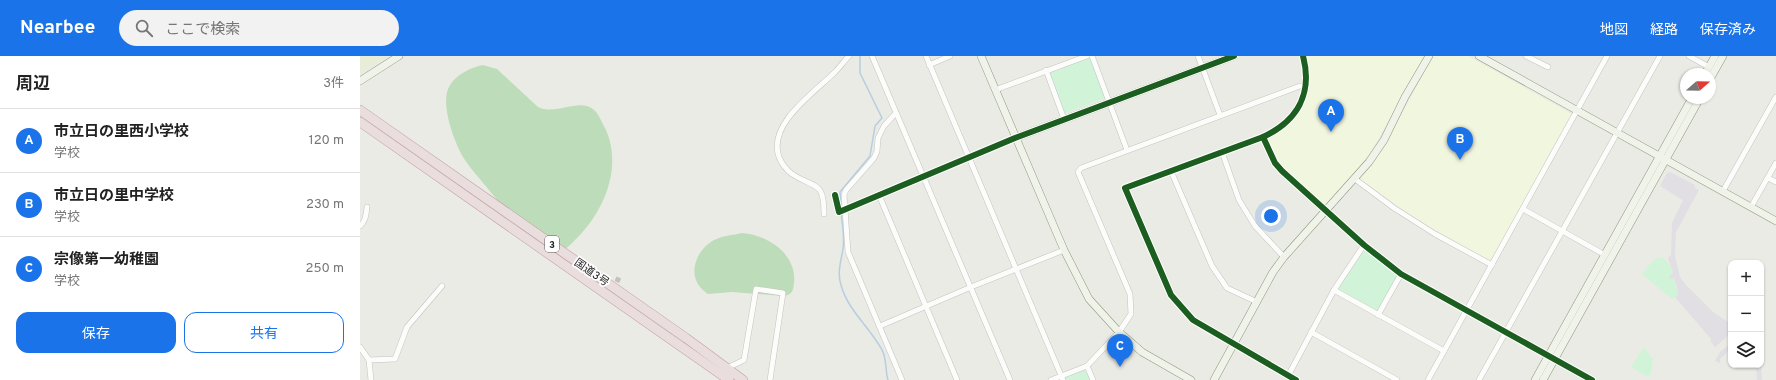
<!DOCTYPE html>
<html lang="ja">
<meta charset="utf-8">
<style>
:root{--surface:#fff;--page:#f2f2f2;--text:#222;--muted:#767676;--line:#e0e0e0;--accent:#1a73e8}
body{margin:0;font-family:Overpass,"Noto Sans JP",sans-serif;background:var(--page);color:var(--text)}
.controls{position:absolute;right:12px;bottom:12px;display:grid;overflow:hidden;border-radius:8px;box-shadow:0 1px 3px #0004}
.controls button{width:36px;height:36px;display:grid;place-items:center;padding:0;border:0;border-bottom:1px solid var(--line);background:var(--surface);color:var(--text);font:20px sans-serif}
.compass{position:absolute;left:1320px;top:12px;width:36px;height:36px;border-radius:50%;background:var(--surface);box-shadow:0 1px 3px #0004;rotate:70deg}
.you{position:absolute;left:911px;top:160px;width:14px;height:14px;margin:-10px;border:3px solid #fff;border-radius:50%;background:#1a73e8;box-shadow:0 0 0 6px #1a73e833}
.badge{display:grid;place-items:center;width:26px;height:26px;border-radius:50%;background:var(--accent);color:#fff;font-size:13px;font-weight:700}
.pin{position:absolute;translate:-50% -33px;filter:drop-shadow(0 1px 2px #0008)}
.pin::after{content:'';position:absolute;top:21px;width:14px;height:12px;background:inherit;clip-path:polygon(0 0,100% 0,50% 100%)}
.list{margin:0;padding:0;list-style:none}
h2{display:flex;justify-content:space-between;align-items:center;height:52px;margin:0;padding:0 16px;font-size:17px}
h2 small{font-size:13px;font-weight:400;color:var(--muted)}
.list li{display:grid;grid-template-columns:26px 1fr auto;gap:12px;align-items:center;box-sizing:border-box;height:64px;padding:0 16px;border-top:1px solid var(--line)}
.list b{display:block;font-size:15px;white-space:nowrap}
.list p{margin:0;font-size:13px;white-space:nowrap;color:var(--muted)}
.list em{font-size:13px;font-style:normal;color:var(--muted)}
.actions{display:flex;gap:8px;padding:12px 16px}
.actions a{flex:1;padding:9px 0;border:1px solid var(--accent);border-radius:12px;text-align:center;font-size:14px;color:var(--accent)}
.actions .main{background:var(--accent);color:#fff}
.icon{flex:none;width:22px;height:22px;fill:none;stroke:currentColor;stroke-width:2;stroke-linecap:round;stroke-linejoin:round}
.map{position:relative;flex:none;width:1416px;height:324px;overflow:hidden}
header{display:flex;align-items:center;gap:24px;box-sizing:border-box;height:56px;padding:0 20px;background:var(--accent);color:#fff}
header strong{font-size:19px}
nav{display:flex;gap:22px;margin-inline-start:auto;font-size:14px}
.search{width:280px;height:36px;background:var(--page);display:flex;align-items:center;gap:10px;box-sizing:border-box;padding:0 14px;border-radius:22px;color:var(--muted);font-size:15px}
main{display:flex}
aside{flex:1;background:var(--surface)}
.map>svg:first-child{display:block}
.education{fill:#f1f6df}
.farmland{fill:#e7edd7}
.forest{fill:#bddcb9}
.park{fill:#d1f4d9}
.plaza{fill:#e1dfe4}
.lines{fill:none;stroke-linecap:round;stroke-linejoin:round}
.stream{stroke:#b6cee0;stroke-width:1.5}
.street-tunnel{stroke:#c2c2bd;stroke-width:5;stroke-dasharray:5 2.5;stroke-linecap:butt}
.street-casing{stroke:#c3c3c1;stroke-width:6}
.secondary-casing{stroke:#8e967c;stroke-width:8}
.highway-casing{stroke:#c19c9e;stroke-width:10}
.street{stroke:#fcfcfb;stroke-width:5}
.secondary{stroke:#f0f3e9;stroke-width:7}
.highway{stroke:#e9dedd;stroke-width:9}
.cycleway-casing{stroke:#fff;stroke-width:8}
.cycleway{stroke:#1b5e20;stroke-width:6}
.labels{text-anchor:middle;stroke-width:3.5;stroke-linejoin:round;paint-order:stroke}
.shield{fill:#fff;stroke:#606060;stroke-width:1}
.shield-label{font-size:10px;font-weight:bold;fill:#1c1c1c}
.street-label{font-size:11px;fill:#1c1c1c;stroke:#fff}
</style>
<header>
<strong>Nearbee</strong>
<div class="search"><svg class="icon" aria-label="search" viewBox="0 0 24 24"><circle cx="10" cy="10" r="6"/><path d="M15 15l6 6"/></svg>ここで検索</div>
<nav><a>地図</a><a>経路</a><a>保存済み</a></nav>
</header>
<main>
<aside>
<h2>周辺<small>3件</small></h2>
<ul class="list">
<li><span class="badge">A</span><div><b>市立日の里西小学校</b><p>学校</p></div><em>120 m</em></li>
<li><span class="badge">B</span><div><b>市立日の里中学校</b><p>学校</p></div><em>230 m</em></li>
<li><span class="badge">C</span><div><b>宗像第一幼稚園</b><p>学校</p></div><em>250 m</em></li>
</ul>
<div class="actions"><a class="main">保存</a><a>共有</a></div>
</aside>
<div class="map">
<svg width="1416" height="324" viewBox="0 0 1416 324">
<rect width="100%" height="100%" fill="#ebebe5"/>
<g class="education">
<polygon points="946,0 1065,0 1010,98 966,149 964,149 920,109 907,84 908,82 922,74 933,65 942,50 949,26 949,16"/>
<polygon points="1073,0 1108,0 1212,58 1132,204 1129,205 1056,163 1001,124 1000,121 1027,85"/>
</g>
<polygon class="farmland" points="0,0 29,0 0,16"/>
<g class="forest">
<path d="M123 9 137 13 178 51C196 60 220 41 234 54 239 58 242 67 245 72 263 109 245 154 218 181 213 186 206 194 199 196 192 198 185 195 178 193 160 172 142 150 124 128 117 119 109 111 103 101 94 85 79 46 90 29 97 18 112 11 123 9Z"/>
<path d="M382 177C408 179 437 198 434 227 433 236 432 238 424 240L372 236 348 238C325 224 334 195 354 184 362 180 373 179 382 177Z"/>
</g>
<g class="park">
<polygon points="729,2 731,4 745,42 705,57 690,18 692,15"/>
<polygon points="1005,195 1036,218 1037,221 1019,253 1016,254 980,234 979,232 1003,196"/>
<path d="M1298 201C1308 202 1310 209 1313 217L1309 220 1314 222 1318 238 1312 243 1282 218C1286 213 1292 204 1298 201Z"/>
<polygon points="1284,291 1293,303 1291,317 1288,321 1271,311"/>
<polygon points="723,314 726,315 730,324 706,324 706,321"/>
</g>
<g class="plaza">
<polygon points="1310,116 1335,129 1334,131 1339,134 1316,176 1315,200 1320,221 1326,229 1353,256 1371,268 1371,277 1355,291 1351,286 1351,283 1315,241 1318,238 1317,231 1314,222 1310,223 1309,220 1313,217 1308,202 1311,199 1312,167 1323,144 1300,130 1307,117"/>
<polygon points="1371,287 1371,293 1360,303 1360,307 1355,305 1360,296"/>
<polygon points="1396,309 1401,309 1402,324 1397,324"/>
</g>
<g class="lines">
<g class="stream">
<polyline points="481,152 480,136 510,100 515,70 522,62 500,17 500,0"/>
<path d="M481 156C482 168 485 181 483 193 481 205 477 217 481 229 488 255 510 271 522 294 527 302 525 315 528 324"/>
</g>
<polyline class="street-tunnel" points="254,233 259,221"/>
<g class="street-casing">
<g id="street">
<polyline points="512,0 650,324"/>
<polyline points="566,0 703,324"/>
<polyline points="732,0 767,94"/>
<polyline points="838,0 860,59"/>
<polyline points="1166,0 1188,11"/>
<polyline points="1329,0 1349,11"/>
<polyline points="569,9 590,0"/>
<polyline points="686,14 704,63"/>
<polyline points="635,34 727,0"/>
<polyline points="536,57 524,70 518,82 517,95 514,102 486,134 484,139 488,196 542,324"/>
<polyline points="903,81 915,107 922,115 1004,189 1041,218 1232,324"/>
<polyline points="862,96 879,144 895,170 924,201"/>
<polyline points="811,115 852,210 867,232 897,246"/>
<polyline points="1408,122 1416,126"/>
<polyline points="995,123 1034,152 1075,178 1132,209"/>
<polyline points="1363,135 1416,41"/>
<polyline points="475,139 479,156 655,82"/>
<polyline points="519,139 597,324"/>
<polyline points="1391,151 1416,107"/>
<polyline points="1163,153 1245,199"/>
<path d="M464 158C464 124 455 133 432 118 425 113 422 108 419 101 407 68 455 36 475 16 480 11 484 5 489 0"/>
<path d="M0 170C6 165 6 158 7 151"/>
<polyline points="974,234 1084,295"/>
<polyline points="1018,259 1041,218"/>
<polyline points="520,270 611,231 704,194"/>
<polyline points="951,276 1037,324"/>
<polyline points="0,291 9,304 11,324"/>
<polyline points="9,304 35,303 47,271 82,230"/>
<polyline points="727,310 733,324"/>
<polyline points="367,312 384,304 396,233 423,237 410,324"/>
<polyline points="928,320 974,234 1004,189"/>
<polyline points="691,324 727,310 759,276 771,258 770,238 718,116 721,112 940,30 945,30"/>
<path d="M936 324 833 264 811 239 765 132 903 81C937 65 953 38 943 0"/>
<polyline points="1068,324 1247,0"/>
<polyline points="1119,324 1300,0"/>
</g>
</g>
<g class="secondary-casing">
<g id="secondary">
<polyline points="621,0 704,194 729,243 759,276 782,296 831,324"/>
<polyline points="1119,0 1416,165"/>
<polyline points="1345,18 1355,0"/>
<polyline points="1350,23 1363,0"/>
<polyline points="0,25 39,0"/>
<polyline points="655,82 874,0"/>
<polyline points="854,324 913,216 924,201 1009,106 1024,84 1045,41 1069,0"/>
<polyline points="1175,324 1332,42"/>
<polyline points="1183,324 1340,42"/>
</g>
</g>
<g class="highway-casing">
<g id="highway">
<polyline points="0,54 326,282 383,324"/>
<polyline points="0,66 369,324"/>
</g>
</g>
<use href="#street" class="street"/>
<use href="#secondary" class="secondary"/>
<use href="#highway" class="highway"/>
<g class="cycleway-casing">
<g id="cycleway">
<polyline points="903,81 915,107 922,115 1004,189 1041,218 1232,324"/>
<polyline points="475,139 479,156 655,82 874,0"/>
<path d="M936 324 833 264 811 239 765 132 903 81C937 65 953 38 943 0"/>
</g>
</g>
<use href="#cycleway" class="cycleway"/>
</g>
<g class="labels">
<rect class="shield" x="185" y="180" width="14" height="16" rx="3"/>
<g class="shield-label">
<text x="192" y="192">3</text>
</g>
<g class="street-label">
<text transform="translate(232 216) rotate(35)" y="4">国道3号</text>
</g>
</g>
</svg>
<div class="controls">
<button>+</button>
<button>−</button>
<button><svg class="icon" aria-label="layers" viewBox="0 0 24 24"><path d="M12 4l9 5-9 5-9-5zM3 14l9 5 9-5"/></svg></button>
</div>
<svg class="compass" viewBox="-18 -18 36 36"><path d="M0-13l5 13h-10z" fill="#e53935"/><path d="M0 13l5-13h-10z" fill="#767676"/></svg>
<div class="you"></div>
<div class="pin badge" style="left:971px;top:76px">A</div>
<div class="pin badge" style="left:1100px;top:104px">B</div>
<div class="pin badge" style="left:760px;top:311px">C</div>
</div>
</main>
